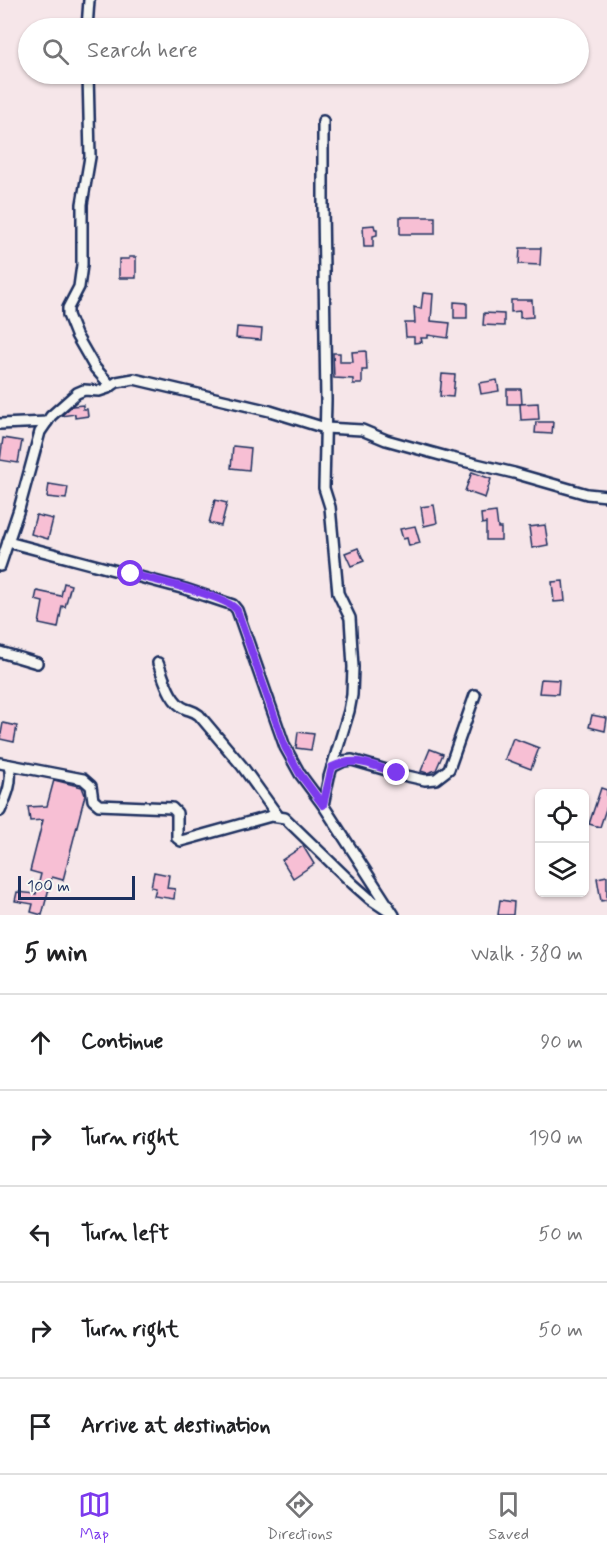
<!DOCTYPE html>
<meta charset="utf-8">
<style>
:root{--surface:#fff;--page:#f2f2f2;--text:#202124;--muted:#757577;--line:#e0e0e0;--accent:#7c3aed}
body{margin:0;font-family:Mynerve,sans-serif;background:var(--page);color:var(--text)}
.controls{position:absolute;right:18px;bottom:18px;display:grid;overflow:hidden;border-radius:9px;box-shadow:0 2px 4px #0004}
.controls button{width:54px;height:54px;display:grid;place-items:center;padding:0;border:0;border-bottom:2px solid var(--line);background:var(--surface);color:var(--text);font:30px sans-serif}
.scale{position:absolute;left:18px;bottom:15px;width:117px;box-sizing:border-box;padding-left:6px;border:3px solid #1b2f5e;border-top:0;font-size:16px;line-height:21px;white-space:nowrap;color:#1b2f5e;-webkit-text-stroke:4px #f6f6f2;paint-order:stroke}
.stop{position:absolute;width:18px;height:18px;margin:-14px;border:4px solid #7c3aed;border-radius:50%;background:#fff}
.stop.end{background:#7c3aed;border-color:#fff;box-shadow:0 2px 6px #0008}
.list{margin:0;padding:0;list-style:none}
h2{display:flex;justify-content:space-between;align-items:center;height:78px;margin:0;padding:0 24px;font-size:26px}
h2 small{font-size:20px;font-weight:400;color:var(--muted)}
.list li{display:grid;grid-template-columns:39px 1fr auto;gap:18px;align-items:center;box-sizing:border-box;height:96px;padding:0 24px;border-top:2px solid var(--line)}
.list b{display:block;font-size:22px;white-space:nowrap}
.list em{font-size:20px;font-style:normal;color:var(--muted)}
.icon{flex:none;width:33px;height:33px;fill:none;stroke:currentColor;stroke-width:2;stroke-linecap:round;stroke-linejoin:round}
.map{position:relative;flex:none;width:607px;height:915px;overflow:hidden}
.search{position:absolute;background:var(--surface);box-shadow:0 2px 4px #0004;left:18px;right:18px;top:18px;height:66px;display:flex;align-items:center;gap:15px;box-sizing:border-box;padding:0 21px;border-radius:33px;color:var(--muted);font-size:22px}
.sheet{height:558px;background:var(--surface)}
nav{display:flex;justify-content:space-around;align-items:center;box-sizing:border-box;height:84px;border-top:2px solid var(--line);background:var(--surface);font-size:16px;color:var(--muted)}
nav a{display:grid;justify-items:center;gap:3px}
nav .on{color:var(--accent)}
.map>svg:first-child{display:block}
.building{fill:#f7bfd4;stroke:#1b2f5e;stroke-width:1.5}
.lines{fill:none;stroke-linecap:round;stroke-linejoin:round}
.minor-casing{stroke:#1b2f5e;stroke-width:14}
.minor{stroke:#f6f6f2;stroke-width:9}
.route{stroke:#7c3aed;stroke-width:8}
</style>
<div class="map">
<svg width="607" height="915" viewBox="0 0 607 915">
<rect width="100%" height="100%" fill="#f6e6e9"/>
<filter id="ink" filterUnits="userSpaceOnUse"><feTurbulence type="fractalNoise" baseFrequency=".0167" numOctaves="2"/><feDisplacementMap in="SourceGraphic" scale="12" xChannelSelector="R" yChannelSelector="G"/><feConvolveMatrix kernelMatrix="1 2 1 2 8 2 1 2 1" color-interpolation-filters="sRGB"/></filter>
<g filter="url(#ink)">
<g class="building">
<rect x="400" y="217" width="35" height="17"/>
<polygon points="374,225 375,229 377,229 377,235 373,236 373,247 364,247 363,226"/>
<polygon points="520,248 541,248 540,265 519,264"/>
<polygon points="129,257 136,257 136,278 119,278 119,259 129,259"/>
<polygon points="423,293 433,294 431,321 450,323 448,338 428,335 428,338 421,338 422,342 414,343 414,337 406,337 405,323 415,323 414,307 421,309"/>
<polygon points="511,300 532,300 533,317 520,318 520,311 511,312"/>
<polygon points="454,302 467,303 467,318 454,318"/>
<polygon points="484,313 504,314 504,326 483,325"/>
<polygon points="237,327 262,329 261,340 236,338"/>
<polygon points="366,351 367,370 362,370 362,384 353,384 353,379 334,378 333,353 340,353 340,362 353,362 352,352"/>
<polygon points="442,374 455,375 453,397 440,396"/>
<polygon points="497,380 499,391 481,394 479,383"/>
<polygon points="507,389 521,389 522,404 507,404"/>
<polygon points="538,403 539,419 521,420 520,404"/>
<polygon points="83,405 83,409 87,409 88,416 75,418 75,414 61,416 72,406"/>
<polygon points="536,422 553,422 552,434 535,433"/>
<polygon points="3,438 22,441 18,463 0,460"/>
<polygon points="233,446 251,448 249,470 231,468"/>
<polygon points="472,472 491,479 485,498 465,491"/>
<polygon points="49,484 68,487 66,499 47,497"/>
<polygon points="215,500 227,503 221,526 209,523"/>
<polygon points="434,505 437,523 424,526 421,507"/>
<polygon points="496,512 498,528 501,528 501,540 486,540 486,523 482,524 481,514"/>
<polygon points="36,515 53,519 48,539 31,534"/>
<polygon points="545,525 548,545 532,548 529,527"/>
<polygon points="415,526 420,543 409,546 407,538 403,539 400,529"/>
<polygon points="358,548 364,561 351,566 345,553"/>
<polygon points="563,581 565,601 554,602 552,582"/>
<polygon points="64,583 71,585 65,607 62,606 58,628 39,624 43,602 35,600 37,591 61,596"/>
<polygon points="541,679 559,680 558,694 539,693"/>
<polygon points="592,715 607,718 605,731 589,727"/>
<polygon points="3,723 17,726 14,742 0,739"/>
<polygon points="298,732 314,734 311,750 296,748"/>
<polygon points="513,738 539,748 531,769 505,759"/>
<polygon points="430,749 443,754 436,770 427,773 421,771"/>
<polygon points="54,780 82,787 85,795 63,880 52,877 42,915 31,912 33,904 15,901 17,892 36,894 41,874 30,871 43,820 30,821 28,807 47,806"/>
<polygon points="601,788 607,790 607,806 600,827 589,824"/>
<polygon points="303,846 314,864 293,878 282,860"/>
<polygon points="154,872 169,875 167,888 175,889 174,899 154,896 156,888 151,887"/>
<polygon points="607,876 607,900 601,901 597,878"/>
<polygon points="500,900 514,902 513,915 498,915"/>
</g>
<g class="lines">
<g class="minor-casing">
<g id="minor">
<polyline points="87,28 89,0"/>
<polyline points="88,74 90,157 82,204 82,265 79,287 68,308 68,315 76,335 95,368 111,386"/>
<polyline points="0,424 47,422"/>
<polyline points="8,542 185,589 233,605 237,610 285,747 300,774 323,805 394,915"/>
<polyline points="0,566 19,509 40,432 51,416 77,393 84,390 99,391 108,388 117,382 134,379 270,411 325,428 362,430 386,440 451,458 514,473 587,494 607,496"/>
<polyline points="0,652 37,663"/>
<path d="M158 663C164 678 170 703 186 709 192 711 194 711 199 715L242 766 278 816"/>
<polyline points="0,763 83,779 91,786 93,800 99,805 172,808 177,813 177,838 181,841 271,816 285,818 353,884 370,899 391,913"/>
<polyline points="332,767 344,761 352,760 407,776 425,780 436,779 449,769 475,695"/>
<polyline points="323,805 329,777 349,711 352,695 353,667 350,618 338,593 330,507 324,488 326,400 323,207 323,121"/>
<path d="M0 811C7 795 13 782 9 765"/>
</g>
</g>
<use href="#minor" class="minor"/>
</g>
</g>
<g class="lines" filter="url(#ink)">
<path class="route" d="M131 574C153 580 225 595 237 610L285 747 300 774 323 805 332 767C357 755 372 766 397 773"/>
</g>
</svg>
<div class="controls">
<button><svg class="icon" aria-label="locate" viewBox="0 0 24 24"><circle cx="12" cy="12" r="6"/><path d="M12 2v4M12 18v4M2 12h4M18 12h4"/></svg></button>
<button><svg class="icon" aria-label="layers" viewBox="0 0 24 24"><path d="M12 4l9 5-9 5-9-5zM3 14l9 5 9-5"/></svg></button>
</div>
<div class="scale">100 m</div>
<div class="stop" style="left:131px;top:574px"></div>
<div class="stop end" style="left:397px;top:773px"></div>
<div class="search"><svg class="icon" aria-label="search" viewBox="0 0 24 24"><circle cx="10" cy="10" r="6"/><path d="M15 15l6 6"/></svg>Search here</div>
</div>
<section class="sheet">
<h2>5 min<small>Walk · 380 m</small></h2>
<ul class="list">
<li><svg class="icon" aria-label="ahead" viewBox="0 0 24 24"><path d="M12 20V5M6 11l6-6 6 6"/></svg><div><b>Continue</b></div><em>90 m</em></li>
<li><svg class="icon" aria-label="right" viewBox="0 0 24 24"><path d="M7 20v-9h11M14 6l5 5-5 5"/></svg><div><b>Turn right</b></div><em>190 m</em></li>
<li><svg class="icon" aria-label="left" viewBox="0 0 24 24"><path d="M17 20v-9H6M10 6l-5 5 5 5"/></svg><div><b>Turn left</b></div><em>50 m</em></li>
<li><svg class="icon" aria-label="right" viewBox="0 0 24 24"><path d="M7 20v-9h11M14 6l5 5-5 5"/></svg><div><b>Turn right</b></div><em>50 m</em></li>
<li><svg class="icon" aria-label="arrive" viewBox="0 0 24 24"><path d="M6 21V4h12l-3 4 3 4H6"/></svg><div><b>Arrive at destination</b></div></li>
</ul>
</section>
<nav>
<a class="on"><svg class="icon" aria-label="map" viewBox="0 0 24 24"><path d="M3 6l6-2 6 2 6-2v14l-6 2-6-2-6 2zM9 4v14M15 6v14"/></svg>Map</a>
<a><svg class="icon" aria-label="directions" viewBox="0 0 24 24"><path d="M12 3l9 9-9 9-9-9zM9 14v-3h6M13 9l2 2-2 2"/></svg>Directions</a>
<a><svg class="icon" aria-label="saved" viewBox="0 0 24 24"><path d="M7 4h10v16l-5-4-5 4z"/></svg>Saved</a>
</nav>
